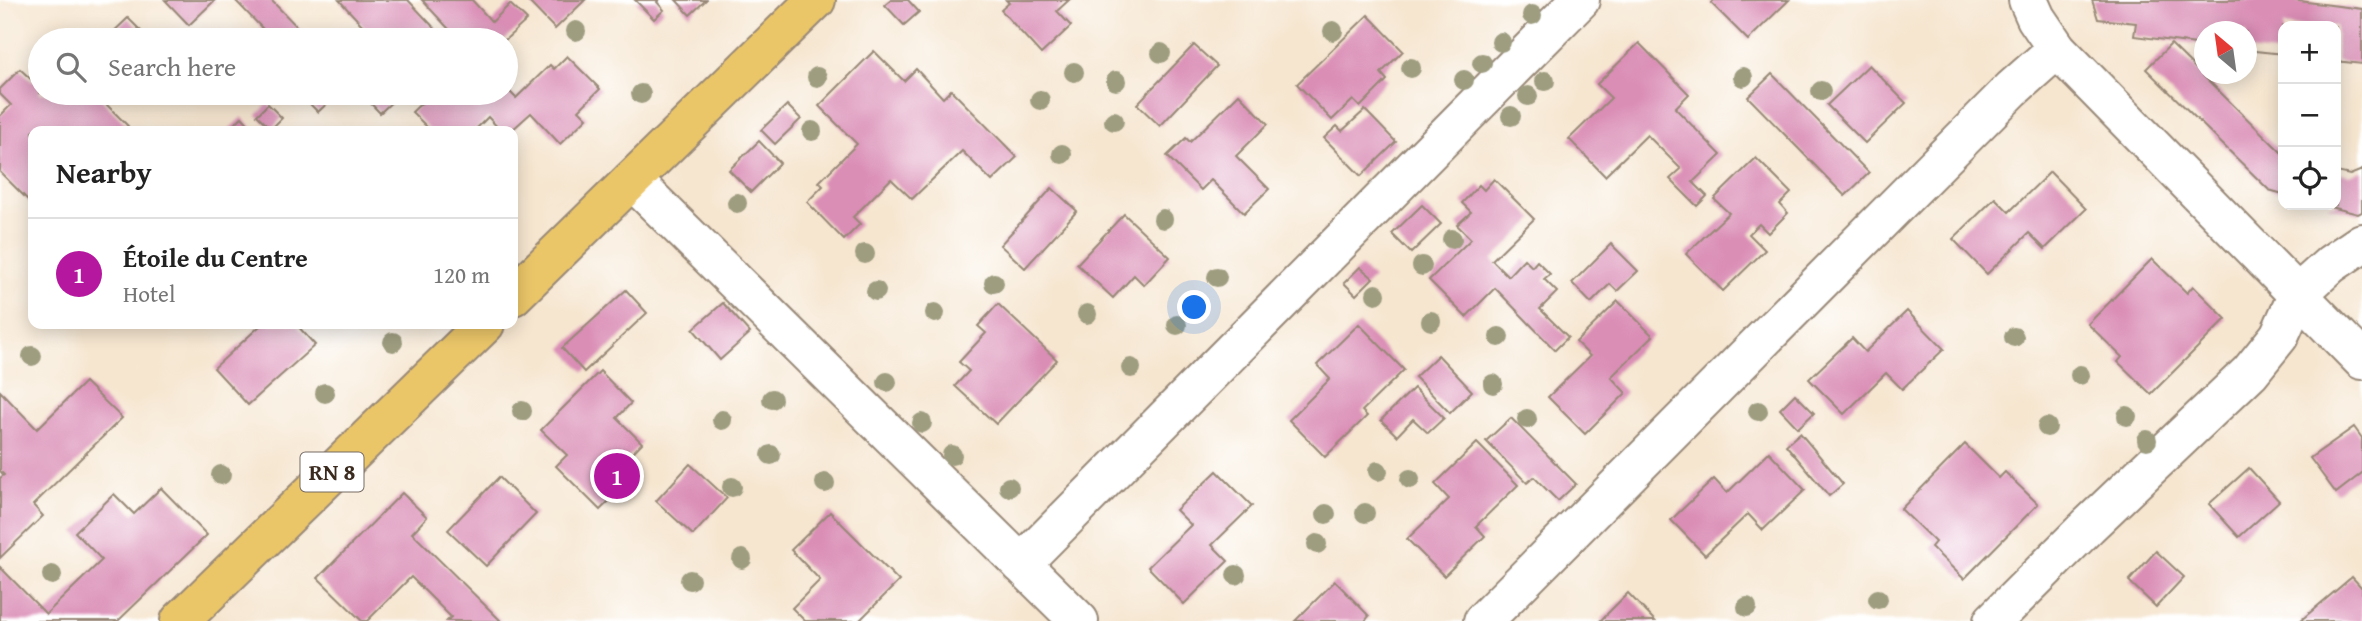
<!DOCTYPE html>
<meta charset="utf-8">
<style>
:root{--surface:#fff;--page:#f2f2f2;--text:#222;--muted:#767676;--line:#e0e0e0;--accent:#b5179e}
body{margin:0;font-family:"Gentium Book Plus",serif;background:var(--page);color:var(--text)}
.controls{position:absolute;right:21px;top:21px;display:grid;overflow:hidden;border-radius:14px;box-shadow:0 4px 18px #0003}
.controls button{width:63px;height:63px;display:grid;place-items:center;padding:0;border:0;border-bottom:2px solid var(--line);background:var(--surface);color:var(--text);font:35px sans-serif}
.compass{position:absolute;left:2194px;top:21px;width:63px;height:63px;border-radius:50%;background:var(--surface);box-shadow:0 4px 18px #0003;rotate:331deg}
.you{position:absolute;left:1195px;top:308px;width:24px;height:24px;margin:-18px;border:5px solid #fff;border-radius:50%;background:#1a73e8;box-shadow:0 0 0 10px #1a73e833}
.badge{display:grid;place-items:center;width:46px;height:46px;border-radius:50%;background:var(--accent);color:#fff;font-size:23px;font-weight:700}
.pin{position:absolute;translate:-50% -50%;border:4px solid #fff;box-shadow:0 2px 7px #0006}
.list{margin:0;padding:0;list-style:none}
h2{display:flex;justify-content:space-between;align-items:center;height:91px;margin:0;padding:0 28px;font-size:30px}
h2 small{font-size:23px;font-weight:400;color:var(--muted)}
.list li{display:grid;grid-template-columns:46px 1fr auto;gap:21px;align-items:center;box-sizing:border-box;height:112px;padding:0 28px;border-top:2px solid var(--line)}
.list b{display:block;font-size:26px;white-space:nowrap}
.list p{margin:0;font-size:23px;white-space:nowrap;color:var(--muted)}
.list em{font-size:23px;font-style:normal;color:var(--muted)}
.icon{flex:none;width:38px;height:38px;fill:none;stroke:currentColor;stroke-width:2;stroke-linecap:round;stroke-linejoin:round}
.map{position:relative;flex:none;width:2362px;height:621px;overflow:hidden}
.search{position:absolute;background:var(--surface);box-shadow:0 4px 18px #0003;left:28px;top:28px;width:490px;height:77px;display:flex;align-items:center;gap:18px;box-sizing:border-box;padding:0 24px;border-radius:38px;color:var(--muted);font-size:26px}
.panel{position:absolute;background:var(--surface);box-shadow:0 4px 18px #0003;left:28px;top:126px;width:490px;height:203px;border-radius:14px}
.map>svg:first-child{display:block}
.building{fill:#da8db5}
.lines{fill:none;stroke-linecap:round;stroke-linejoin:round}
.minor-casing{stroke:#988877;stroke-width:42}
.major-casing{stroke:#988877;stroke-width:42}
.minor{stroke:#fff;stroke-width:38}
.major{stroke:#ebc669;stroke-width:38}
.tree{fill:#9e9d80}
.labels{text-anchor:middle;stroke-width:5;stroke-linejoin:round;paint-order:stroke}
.shield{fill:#fff;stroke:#766a62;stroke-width:2}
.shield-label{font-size:23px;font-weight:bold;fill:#3b2a1e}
</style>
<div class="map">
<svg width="2362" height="621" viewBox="0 0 2362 621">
<rect width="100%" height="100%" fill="#fff"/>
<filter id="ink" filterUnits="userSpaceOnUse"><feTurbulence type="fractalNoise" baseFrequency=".0143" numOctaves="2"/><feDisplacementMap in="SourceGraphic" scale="14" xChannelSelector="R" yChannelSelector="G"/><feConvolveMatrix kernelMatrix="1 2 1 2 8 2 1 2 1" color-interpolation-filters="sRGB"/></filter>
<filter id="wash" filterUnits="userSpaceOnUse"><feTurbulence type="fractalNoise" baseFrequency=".00686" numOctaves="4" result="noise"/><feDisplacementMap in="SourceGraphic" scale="28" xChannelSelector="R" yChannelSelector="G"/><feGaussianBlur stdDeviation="1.57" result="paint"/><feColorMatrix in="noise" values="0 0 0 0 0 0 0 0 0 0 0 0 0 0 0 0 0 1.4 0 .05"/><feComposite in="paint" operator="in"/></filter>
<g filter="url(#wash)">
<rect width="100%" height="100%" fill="#f6e6d0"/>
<g id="blocks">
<g class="building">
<polygon points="165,0 215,0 189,25"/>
<polygon points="235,0 271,0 310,40 249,40 262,28"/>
<polygon points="339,0 408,0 440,34 433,40 376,40"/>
<polygon points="422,0 472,0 492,22 510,4 527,20 505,40 483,40 478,35 472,40 459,40"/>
<polygon points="527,0 585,0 555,29"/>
<polygon points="635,0 659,0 657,2 664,10 654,19"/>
<polygon points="676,0 706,0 690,15"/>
<polygon points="891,0 908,0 919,12 904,25 885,5"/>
<polygon points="1006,0 1069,0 1057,11 1071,26 1041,54 1001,10 1009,3"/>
<polygon points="1714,0 1789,0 1748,40 1711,3"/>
<polygon points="2092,0 2291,0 2362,9 2362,64 2336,61 2336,26 2283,26 2283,54 2246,50 2246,32 2204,32 2204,45 2134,36 2136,23 2098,19"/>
<polygon points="1368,15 1403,51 1381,73 1387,80 1360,107 1353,100 1332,120 1297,84"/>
<polygon points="128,18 143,33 135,40 111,40 108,37"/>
<polygon points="1639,43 1689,94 1675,108 1721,155 1693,182 1707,196 1697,206 1670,179 1681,169 1647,135 1605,176 1569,139 1611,98 1597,84"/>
<polygon points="2171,44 2283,154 2283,194 2269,190 2146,69"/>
<polygon points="1194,45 1217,66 1160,126 1137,104"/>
<polygon points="874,51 904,81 916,69 943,98 951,90 1017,157 992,181 962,151 912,199 891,179 853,217 860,224 844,240 807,202 823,186 819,182 857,144 819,106"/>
<polygon points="567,56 600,89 579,110 587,118 560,144 531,113 511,131 501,131 488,117 474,131 431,131 412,112 432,93 506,93 506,88 516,98 550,65 554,69"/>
<polygon points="1869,65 1906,103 1865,143 1827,105"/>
<polygon points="20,69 34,82 40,76 40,93 95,93 128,126 123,131 33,131 33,205 0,172 0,116 11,105 0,94 0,89"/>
<polygon points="1772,74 1869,173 1845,196 1748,97"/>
<polygon points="299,93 338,93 318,112"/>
<polygon points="361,93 393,93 397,97 380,113"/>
<polygon points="1239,94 1268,124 1236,156 1269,189 1244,213 1211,180 1201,190 1167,156 1186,138 1190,142"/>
<polygon points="268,104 282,118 271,129 257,115"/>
<polygon points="787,105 801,119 775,144 761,130"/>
<polygon points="1365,110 1396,142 1361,176 1324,138 1337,126 1342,131"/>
<polygon points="242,117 255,131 227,131"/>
<polygon points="759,141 780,163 751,192 729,170"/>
<polygon points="1756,158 1791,193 1780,204 1788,213 1768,233 1759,224 1749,234 1765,250 1723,291 1686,254 1729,213 1714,199"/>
<polygon points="2362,170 2362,212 2358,214 2327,206 2336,205 2336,172 2350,175"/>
<polygon points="2050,172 2086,209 2045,249 2029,233 1987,274 1953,239 1995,198 2009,212"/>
<polygon points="1494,179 1534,219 1492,260 1508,276 1524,259 1532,267 1537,261 1550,274 1544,279 1557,292 1540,309 1568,337 1555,350 1495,288 1466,317 1429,280 1471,239 1457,225 1471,212 1462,203 1479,185 1484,190"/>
<polygon points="1052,188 1077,211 1025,268 1000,245"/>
<polygon points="1422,205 1441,224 1411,253 1392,234"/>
<polygon points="1124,214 1170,257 1144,285 1134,275 1113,298 1077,264"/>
<polygon points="1611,244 1638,271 1617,291 1610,284 1591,303 1572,283"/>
<polygon points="2152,259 2187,293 2193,286 2226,319 2151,394 2118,362 2122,357 2088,324"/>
<polygon points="1360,267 1373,278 1356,295 1344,283"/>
<polygon points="626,290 647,313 584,372 562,348"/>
<polygon points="1618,301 1653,336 1611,377 1626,393 1585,434 1548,397 1590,356 1576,342"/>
<polygon points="723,303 750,333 720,360 693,329"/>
<polygon points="998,304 1057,360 996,424 955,386 969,371 959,362 986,333 978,326"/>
<polygon points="1907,311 1944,349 1902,389 1886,373 1844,414 1809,379 1852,338 1865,352"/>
<polygon points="262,324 296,324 315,345 248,405 214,368"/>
<polygon points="1359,324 1404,370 1362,411 1367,416 1325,457 1289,420 1330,379 1317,365"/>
<polygon points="1438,355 1472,391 1450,413 1415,377"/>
<polygon points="600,371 631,403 617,418 642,443 617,469 629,481 600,510 556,466 567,455 541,430"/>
<polygon points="85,382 122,418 33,505 43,516 0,558 0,478 4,475 0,471 0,391 37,429"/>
<polygon points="1414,388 1444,418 1428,433 1413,419 1397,436 1381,420"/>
<polygon points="1795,394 1814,413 1798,428 1780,409"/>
<polygon points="1511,418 1576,484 1558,501 1534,477 1527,483 1486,441"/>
<polygon points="2354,427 2362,438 2362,473 2336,493 2310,458"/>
<polygon points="1800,433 1843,484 1829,496 1786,445"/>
<polygon points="1477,443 1518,485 1476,526 1485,536 1444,576 1407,539 1449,499 1435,484"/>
<polygon points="1965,444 1999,478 2005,472 2038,504 1964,579 1931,547 1935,542 1901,509"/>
<polygon points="1769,452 1805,490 1763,530 1748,514 1705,555 1671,520 1714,479 1727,493"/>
<polygon points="690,464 727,498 693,535 656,501"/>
<polygon points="2249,468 2279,501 2239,537 2209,504"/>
<polygon points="1217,471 1252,506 1212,545 1228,561 1184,604 1148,567 1191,525 1176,510"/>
<polygon points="499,477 536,514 486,566 448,530"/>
<polygon points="161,488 207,535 118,621 0,621 0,567 46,614 102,560 75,532 114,494 134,514"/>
<polygon points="402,493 427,517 412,533 501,621 447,621 451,617 411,577 367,621 362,621 318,578"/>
<polygon points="830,512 899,581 859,621 805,621 792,608 820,580 791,550"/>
<polygon points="2156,551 2184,577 2156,607 2129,581"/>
<polygon points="2352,577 2362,588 2362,621 2300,621"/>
<polygon points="1335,581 1369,616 1365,621 1295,621"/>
<polygon points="1628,593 1655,621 1600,621"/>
</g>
</g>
</g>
<g filter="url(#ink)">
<use href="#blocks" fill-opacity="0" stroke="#988877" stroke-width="2"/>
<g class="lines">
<g class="minor-casing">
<g id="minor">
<polyline points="2028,0 2036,18 2057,49 2362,360"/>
<polyline points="632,180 1079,621"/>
<polyline points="1021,564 1580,0"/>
<polyline points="1483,621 2012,89 2057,49"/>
<polyline points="1993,621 2088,526 2250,372 2279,336 2298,294 2331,264 2362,243"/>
</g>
</g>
<g class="major-casing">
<g id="major">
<polyline points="513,296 816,0"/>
<polyline points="180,621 485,324"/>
</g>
</g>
<use href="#minor" class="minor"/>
<use href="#major" class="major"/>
</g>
<g class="tree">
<circle cx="1532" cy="15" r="10"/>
<circle cx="576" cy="31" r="10"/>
<circle cx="1333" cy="31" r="10"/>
<circle cx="1501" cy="42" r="10"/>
<circle cx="1161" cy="53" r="10"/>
<circle cx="1482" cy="63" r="10"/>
<circle cx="1411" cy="68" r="10"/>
<circle cx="1074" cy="72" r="10"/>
<circle cx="817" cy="77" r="10"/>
<circle cx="1743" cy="77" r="10"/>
<circle cx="1464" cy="80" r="10"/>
<circle cx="1116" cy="81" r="10"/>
<circle cx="1545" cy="81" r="10"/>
<circle cx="1821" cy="91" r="10"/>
<circle cx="641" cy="94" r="10"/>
<circle cx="1528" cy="96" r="10"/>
<circle cx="1040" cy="100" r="10"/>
<circle cx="1511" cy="116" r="10"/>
<circle cx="1114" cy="121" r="10"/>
<circle cx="812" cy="131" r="10"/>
<circle cx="1062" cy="154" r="10"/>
<circle cx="737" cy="203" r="10"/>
<circle cx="1163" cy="219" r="10"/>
<circle cx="1452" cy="239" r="10"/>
<circle cx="865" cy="254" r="10"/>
<circle cx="1422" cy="266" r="10"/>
<circle cx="1217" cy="277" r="10"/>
<circle cx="994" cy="283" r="10"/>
<circle cx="876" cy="291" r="10"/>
<circle cx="1376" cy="294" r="10"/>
<circle cx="935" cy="313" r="10"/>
<circle cx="1087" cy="314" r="10"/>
<circle cx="1431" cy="321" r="10"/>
<circle cx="1177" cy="325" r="10"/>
<circle cx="1499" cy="337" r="10"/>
<circle cx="2014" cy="337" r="10"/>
<circle cx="393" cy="342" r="10"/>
<circle cx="32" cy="356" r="10"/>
<circle cx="1131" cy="368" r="10"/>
<circle cx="2080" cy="375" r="10"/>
<circle cx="887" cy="382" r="10"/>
<circle cx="1493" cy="384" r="10"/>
<circle cx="325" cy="393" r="10"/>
<circle cx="772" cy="399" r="10"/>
<circle cx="522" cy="411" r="10"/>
<circle cx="1758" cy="411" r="10"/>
<circle cx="2127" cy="416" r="10"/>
<circle cx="1527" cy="419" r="10"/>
<circle cx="722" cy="420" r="10"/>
<circle cx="922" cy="423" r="10"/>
<circle cx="2047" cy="427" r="10"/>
<circle cx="2147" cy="440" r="10"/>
<circle cx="771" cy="455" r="10"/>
<circle cx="952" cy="455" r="10"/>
<circle cx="1378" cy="471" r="10"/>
<circle cx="221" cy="475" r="10"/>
<circle cx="1410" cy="479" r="10"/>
<circle cx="825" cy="483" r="10"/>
<circle cx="732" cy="487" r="10"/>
<circle cx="1009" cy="487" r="10"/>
<circle cx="1365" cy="513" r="10"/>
<circle cx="1326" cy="514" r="10"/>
<circle cx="1317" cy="544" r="10"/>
<circle cx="742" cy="559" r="10"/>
<circle cx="52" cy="575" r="10"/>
<circle cx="1236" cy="575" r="10"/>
<circle cx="690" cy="580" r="10"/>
<circle cx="1878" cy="599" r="10"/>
<circle cx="1747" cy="607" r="10"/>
</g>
</g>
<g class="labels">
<rect class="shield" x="300.5" y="452.5" width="63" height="39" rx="5"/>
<g class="shield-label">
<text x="332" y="480">RN 8</text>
</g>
</g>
</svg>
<div class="controls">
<button>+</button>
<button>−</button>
<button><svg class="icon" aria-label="locate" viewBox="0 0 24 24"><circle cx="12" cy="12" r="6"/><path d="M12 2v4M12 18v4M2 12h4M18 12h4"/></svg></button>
</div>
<svg class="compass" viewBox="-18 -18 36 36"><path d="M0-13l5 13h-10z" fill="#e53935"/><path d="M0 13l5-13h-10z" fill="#767676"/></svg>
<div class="you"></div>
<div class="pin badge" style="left:617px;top:476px">1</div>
<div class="search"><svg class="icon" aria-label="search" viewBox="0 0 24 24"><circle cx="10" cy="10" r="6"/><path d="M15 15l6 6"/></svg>Search here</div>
<section class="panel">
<h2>Nearby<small></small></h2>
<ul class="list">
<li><span class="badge">1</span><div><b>Étoile du Centre</b><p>Hotel</p></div><em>120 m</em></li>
</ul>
</section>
</div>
